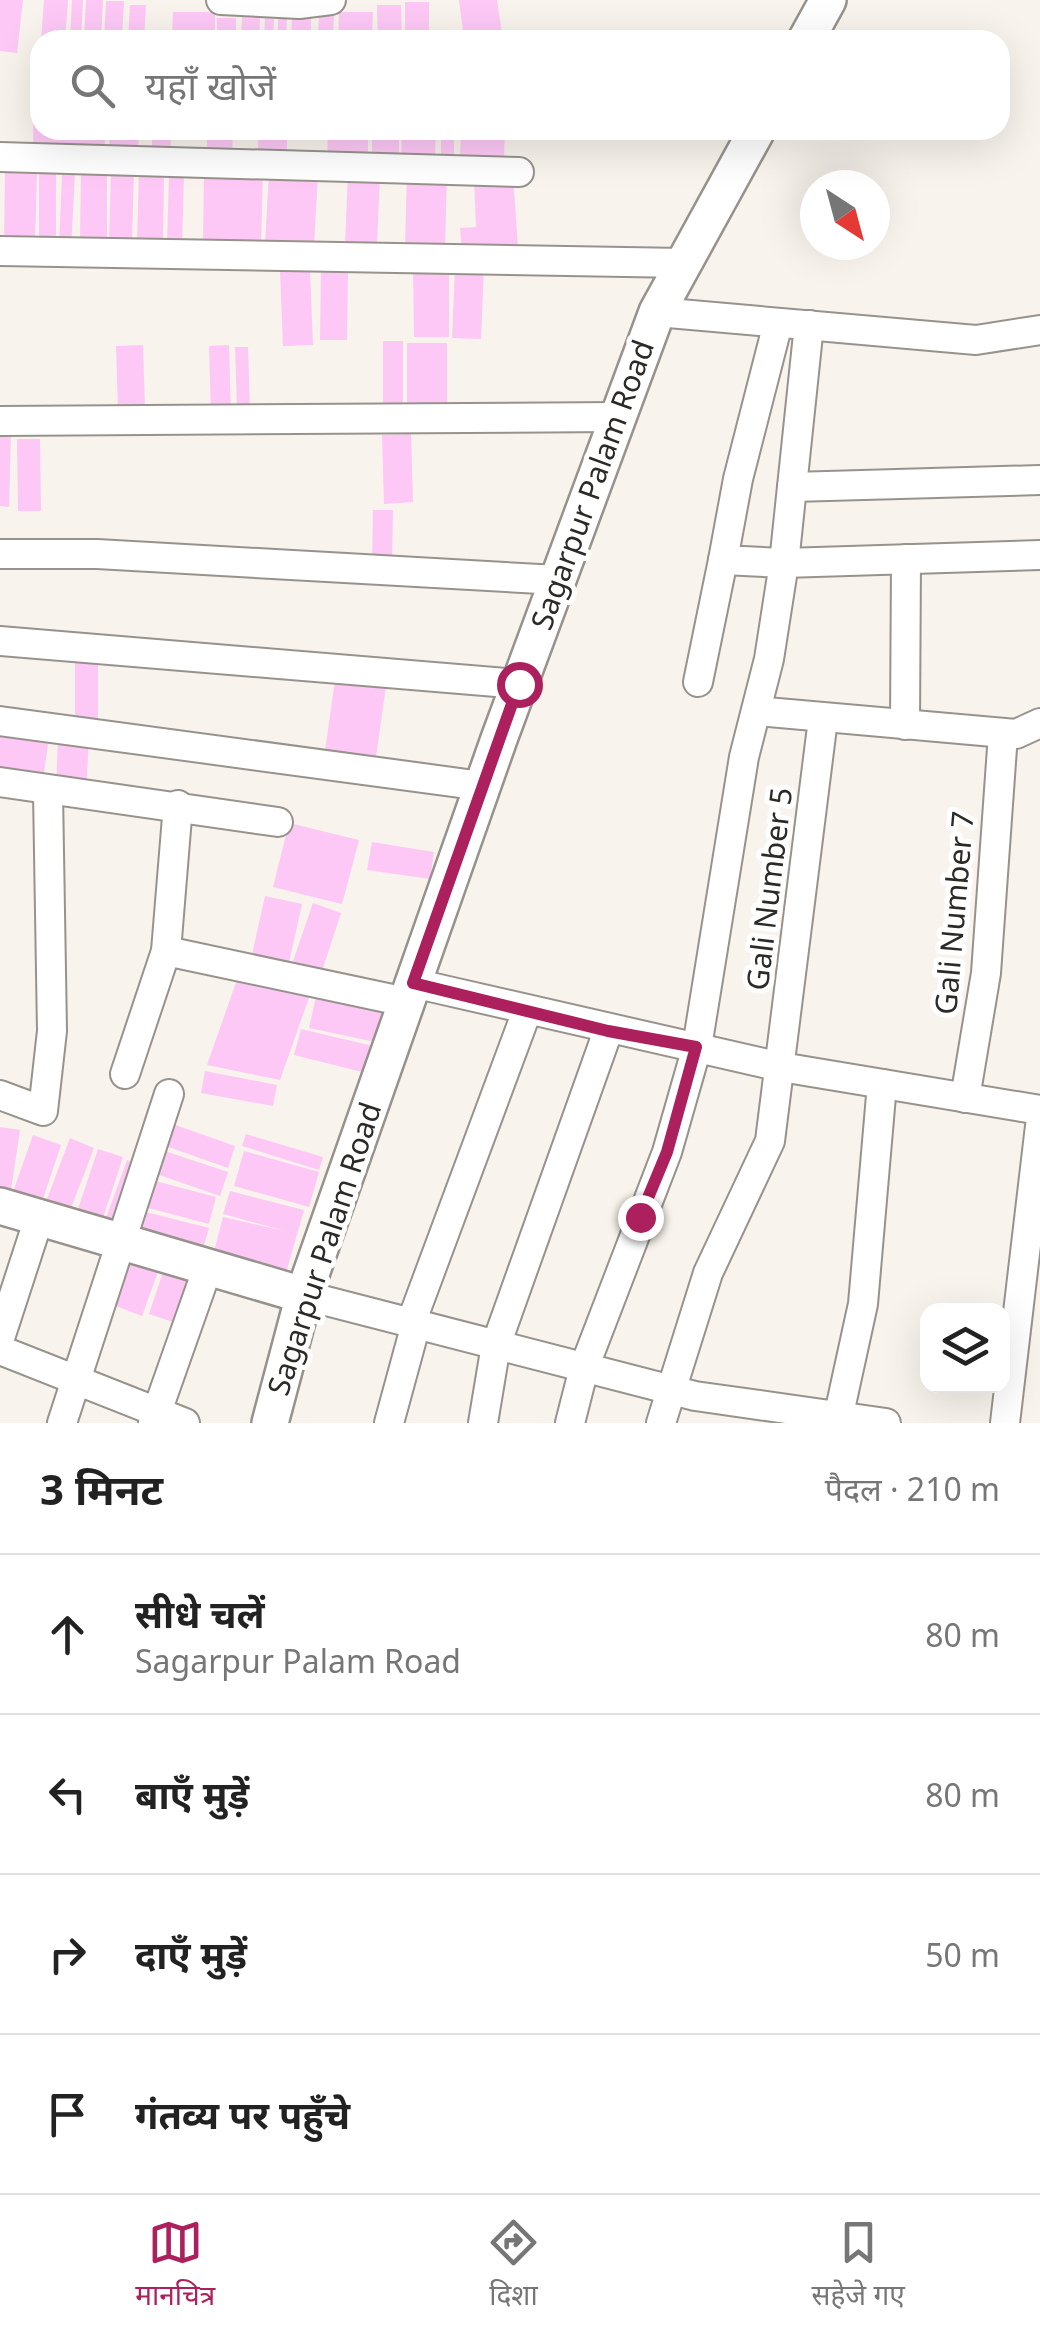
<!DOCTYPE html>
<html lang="hi">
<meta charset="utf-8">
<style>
:root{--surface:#fff;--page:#f6f6f6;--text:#222;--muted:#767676;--line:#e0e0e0;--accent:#ad205e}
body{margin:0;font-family:"Noto Sans","Noto Sans Devanagari",sans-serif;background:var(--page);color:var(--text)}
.controls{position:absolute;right:30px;bottom:30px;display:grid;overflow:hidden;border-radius:20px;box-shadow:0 10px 40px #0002}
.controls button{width:90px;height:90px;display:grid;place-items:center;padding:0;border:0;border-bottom:2px solid var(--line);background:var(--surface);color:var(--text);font:50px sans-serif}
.compass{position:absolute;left:800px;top:170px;width:90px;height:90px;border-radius:50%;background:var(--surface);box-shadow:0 10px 40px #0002;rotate:144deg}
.stop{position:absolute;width:30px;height:30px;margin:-22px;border:8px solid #ad205e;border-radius:50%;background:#fff}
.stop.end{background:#ad205e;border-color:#fff;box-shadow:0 2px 10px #0008}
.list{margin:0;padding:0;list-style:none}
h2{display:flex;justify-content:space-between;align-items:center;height:130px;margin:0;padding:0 40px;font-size:42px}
h2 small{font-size:32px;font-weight:400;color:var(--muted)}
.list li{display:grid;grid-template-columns:65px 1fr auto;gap:30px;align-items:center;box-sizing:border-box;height:160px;padding:0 40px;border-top:2px solid var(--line)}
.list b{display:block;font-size:38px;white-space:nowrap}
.list p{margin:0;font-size:32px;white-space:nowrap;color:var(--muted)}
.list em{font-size:32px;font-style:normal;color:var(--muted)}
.icon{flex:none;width:55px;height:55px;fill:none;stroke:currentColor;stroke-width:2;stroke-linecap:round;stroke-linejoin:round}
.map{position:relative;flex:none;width:1040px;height:1423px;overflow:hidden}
.search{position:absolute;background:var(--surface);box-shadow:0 10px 40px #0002;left:30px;right:30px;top:30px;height:110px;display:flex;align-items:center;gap:25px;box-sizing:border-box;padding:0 35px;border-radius:30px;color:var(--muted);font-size:38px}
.sheet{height:770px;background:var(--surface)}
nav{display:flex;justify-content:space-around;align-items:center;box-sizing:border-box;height:140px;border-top:2px solid var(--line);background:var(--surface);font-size:28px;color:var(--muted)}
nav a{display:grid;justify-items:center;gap:5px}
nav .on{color:var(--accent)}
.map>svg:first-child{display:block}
.building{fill:#fdc8f6}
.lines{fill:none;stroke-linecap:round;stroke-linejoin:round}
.minor-casing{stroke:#97938c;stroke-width:32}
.tertiary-casing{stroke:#97938c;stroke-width:40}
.minor{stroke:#fff;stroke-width:28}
.tertiary{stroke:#fff;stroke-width:35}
.route{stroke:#ad205e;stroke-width:12}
.labels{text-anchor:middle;stroke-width:10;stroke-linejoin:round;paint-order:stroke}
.street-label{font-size:30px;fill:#2b2a27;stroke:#fff}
</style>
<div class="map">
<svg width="1040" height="1423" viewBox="0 0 1040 1423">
<rect width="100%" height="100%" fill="#f8f3ec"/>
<g class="building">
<polygon points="0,0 23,0 17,53 0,51"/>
<polygon points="44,0 68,0 65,40 41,40"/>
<polygon points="72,0 83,0 81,40 70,40"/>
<polygon points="86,0 103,0 101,40 84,40"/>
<polygon points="459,0 497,0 503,40 464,40"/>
<polygon points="106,1 124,1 122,40 104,40"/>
<rect x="405" y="2" width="24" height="38"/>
<polygon points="130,5 146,5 144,40 128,40"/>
<polygon points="377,5 401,5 402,40 378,40"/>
<polygon points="173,12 215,12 215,40 172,40"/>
<polygon points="339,12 373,12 372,40 338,40"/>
<polygon points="319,13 334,14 333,40 318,40"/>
<polygon points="242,17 260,18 259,40 241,40"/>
<polygon points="292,17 311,17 311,40 291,40"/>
<rect x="217" y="18" width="19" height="22"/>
<polygon points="265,18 274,19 273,40 264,40"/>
<polygon points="278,18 287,18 286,40 278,40"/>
<polygon points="34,63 40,63 40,130 105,130 105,158 33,157"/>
<polygon points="109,130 138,130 139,159 110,160"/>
<polygon points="152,130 171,130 170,161 152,161"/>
<polygon points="207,130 233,130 232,156 207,156"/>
<rect x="258" y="130" width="29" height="31"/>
<polygon points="328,130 368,130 368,162 327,162"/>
<rect x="372" y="130" width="27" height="28"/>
<polygon points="402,130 436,130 435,158 401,158"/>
<rect x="441" y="130" width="13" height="29"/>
<polygon points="461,130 505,130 504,159 460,157"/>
<polygon points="111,169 134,170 132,242 109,242"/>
<polygon points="139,169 164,169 163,243 137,243"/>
<polygon points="204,169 263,170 261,245 203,244"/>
<polygon points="81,170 107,170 107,241 80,241"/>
<polygon points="56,171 56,249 39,249 39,172"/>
<polygon points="5,172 37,172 35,245 4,244"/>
<polygon points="269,172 318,174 314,246 265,244"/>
<polygon points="407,172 447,173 445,248 405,247"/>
<polygon points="62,174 75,174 71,249 59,248"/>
<polygon points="169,174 184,175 182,245 167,244"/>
<polygon points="513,174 518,248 462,252 460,228 476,227 474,177"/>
<polygon points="348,175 380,176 377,244 345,243"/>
<polygon points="321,265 348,265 347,340 320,340"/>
<polygon points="413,266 449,266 449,337 414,337"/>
<polygon points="455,266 484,267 481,339 452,338"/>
<polygon points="310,270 313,345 283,346 280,271"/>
<rect x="383" y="341" width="20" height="76"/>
<rect x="407" y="343" width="40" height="65"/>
<polygon points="143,345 145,410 118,411 116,346"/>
<polygon points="229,345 231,416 211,416 209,346"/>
<polygon points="235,347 248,347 250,410 237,411"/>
<polygon points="0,433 11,433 9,507 0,506"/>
<polygon points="411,434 413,502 384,504 382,435"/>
<polygon points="17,439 40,439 41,511 18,511"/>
<polygon points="373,510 393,510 392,565 372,565"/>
<polygon points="75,659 98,659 98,727 75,726"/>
<polygon points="336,673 387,679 375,764 324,758"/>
<polygon points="0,729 49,737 43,780 0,773"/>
<polygon points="58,737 89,739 86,791 56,790"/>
<polygon points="289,823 359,840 342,904 273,887"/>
<polygon points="372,842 434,852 430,879 367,870"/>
<polygon points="265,896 302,904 288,967 251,959"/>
<polygon points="313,903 341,913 322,971 293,961"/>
<polygon points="239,974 311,992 280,1080 207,1065"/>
<polygon points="317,992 384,1008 375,1042 309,1028"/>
<polygon points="301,1029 373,1046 366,1073 294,1055"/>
<polygon points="205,1071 277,1085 273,1106 201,1093"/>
<polygon points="164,1121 235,1146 228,1168 157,1143"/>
<polygon points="0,1127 20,1130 10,1197 0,1196"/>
<polygon points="246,1134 323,1157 319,1170 242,1146"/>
<polygon points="33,1135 61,1145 42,1202 13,1192"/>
<polygon points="70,1138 94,1148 68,1216 44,1207"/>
<polygon points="156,1148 228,1172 220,1196 148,1171"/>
<polygon points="98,1149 123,1157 102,1221 77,1212"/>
<polygon points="244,1151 319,1172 309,1207 234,1186"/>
<polygon points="127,1160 142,1166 121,1227 105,1221"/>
<polygon points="148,1179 216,1197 209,1224 141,1206"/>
<polygon points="230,1191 304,1210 285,1276 212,1259 223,1217 285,1231 223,1214"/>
<polygon points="138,1210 209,1228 202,1252 132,1233"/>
<polygon points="125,1257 159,1269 142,1316 108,1303"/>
<polygon points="165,1266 195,1276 179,1324 149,1314"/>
</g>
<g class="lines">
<g class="minor-casing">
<g id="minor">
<polyline points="221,0 299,4 331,0"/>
<polyline points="0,157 519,172"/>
<polyline points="0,251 684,263"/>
<polyline points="657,312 976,340 1040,330"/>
<polyline points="778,323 738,479 723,560 784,563 1040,555"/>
<polyline points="0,421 618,417"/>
<polyline points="792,487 1040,480"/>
<polyline points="0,554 97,554 558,580"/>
<polyline points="0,641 519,684"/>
<polyline points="698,682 723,560"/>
<polyline points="756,711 1016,734 1040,723"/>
<polyline points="0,721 482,786"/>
<polyline points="905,725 906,559"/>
<polyline points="0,782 278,822"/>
<polyline points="166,951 406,1002"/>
<polyline points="413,983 781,1067 1040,1110"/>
<polyline points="125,1074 166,951 178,805"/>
<polyline points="0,1095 43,1111 52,1031 48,792"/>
<polyline points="965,1098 986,973 1003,734"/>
<polyline points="303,1295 695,1396 886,1423"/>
<polyline points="411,1323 527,1011"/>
<polyline points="0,1338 39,1218"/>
<polyline points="0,1350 185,1423"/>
<polyline points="62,1423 169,1094"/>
<polyline points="153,1423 208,1267"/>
<polyline points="389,1423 416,1324"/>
<polyline points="483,1423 496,1345 608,1031"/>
<polyline points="570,1423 584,1368 667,1152 697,1047 744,757 769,659 784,563 809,325"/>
<polyline points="661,1423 708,1273 770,1141 823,719"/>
<polyline points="837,1423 863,1304 882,1084"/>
<polyline points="1005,1423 1040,1126"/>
</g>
</g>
<g class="tertiary-casing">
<g id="tertiary">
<polyline points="806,40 828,0"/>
<polyline points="0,1206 303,1295"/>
<polyline points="270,1423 305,1291 499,739 657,312 757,130"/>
</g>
</g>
<use href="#minor" class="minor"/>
<use href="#tertiary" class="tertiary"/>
</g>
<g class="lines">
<polyline class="route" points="519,684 413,983 608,1031 696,1047 667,1152 640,1217"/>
</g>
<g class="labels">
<g class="street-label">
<text transform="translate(593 485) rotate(-70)" y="10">Sagarpur Palam Road</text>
<text transform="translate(770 889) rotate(-83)" y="10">Gali Number 5</text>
<text transform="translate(955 913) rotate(-85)" y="10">Gali Number 7</text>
<text transform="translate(325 1249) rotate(-72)" y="10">Sagarpur Palam Road</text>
</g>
</g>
</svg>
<div class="controls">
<button><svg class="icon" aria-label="layers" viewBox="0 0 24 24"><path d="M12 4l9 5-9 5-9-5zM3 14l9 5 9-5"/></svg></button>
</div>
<svg class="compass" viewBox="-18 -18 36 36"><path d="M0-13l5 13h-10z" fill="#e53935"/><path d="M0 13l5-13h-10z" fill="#767676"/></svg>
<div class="stop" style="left:519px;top:684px"></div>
<div class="stop end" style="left:640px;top:1217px"></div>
<div class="search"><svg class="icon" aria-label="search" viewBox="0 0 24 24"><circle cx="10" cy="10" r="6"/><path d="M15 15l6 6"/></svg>यहाँ खोजें</div>
</div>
<section class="sheet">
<h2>3 मिनट<small>पैदल · 210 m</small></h2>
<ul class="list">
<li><svg class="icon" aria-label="ahead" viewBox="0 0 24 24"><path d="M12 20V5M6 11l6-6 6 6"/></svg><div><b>सीधे चलें</b><p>Sagarpur Palam Road</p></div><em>80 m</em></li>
<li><svg class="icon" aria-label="left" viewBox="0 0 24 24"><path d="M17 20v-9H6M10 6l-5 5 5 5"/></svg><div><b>बाएँ मुड़ें</b></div><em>80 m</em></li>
<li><svg class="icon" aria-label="right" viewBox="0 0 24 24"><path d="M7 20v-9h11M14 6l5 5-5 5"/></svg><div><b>दाएँ मुड़ें</b></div><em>50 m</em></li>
<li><svg class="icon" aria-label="arrive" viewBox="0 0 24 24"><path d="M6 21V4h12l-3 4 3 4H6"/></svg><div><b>गंतव्य पर पहुँचे</b></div></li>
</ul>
</section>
<nav>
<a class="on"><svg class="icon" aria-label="map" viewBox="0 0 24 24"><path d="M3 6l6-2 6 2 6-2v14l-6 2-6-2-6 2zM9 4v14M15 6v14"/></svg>मानचित्र</a>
<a><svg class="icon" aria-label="directions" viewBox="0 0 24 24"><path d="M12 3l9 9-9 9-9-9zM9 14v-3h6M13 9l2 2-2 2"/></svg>दिशा</a>
<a><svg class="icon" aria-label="saved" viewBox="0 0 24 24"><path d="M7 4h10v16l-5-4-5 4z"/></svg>सहेजे गए</a>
</nav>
